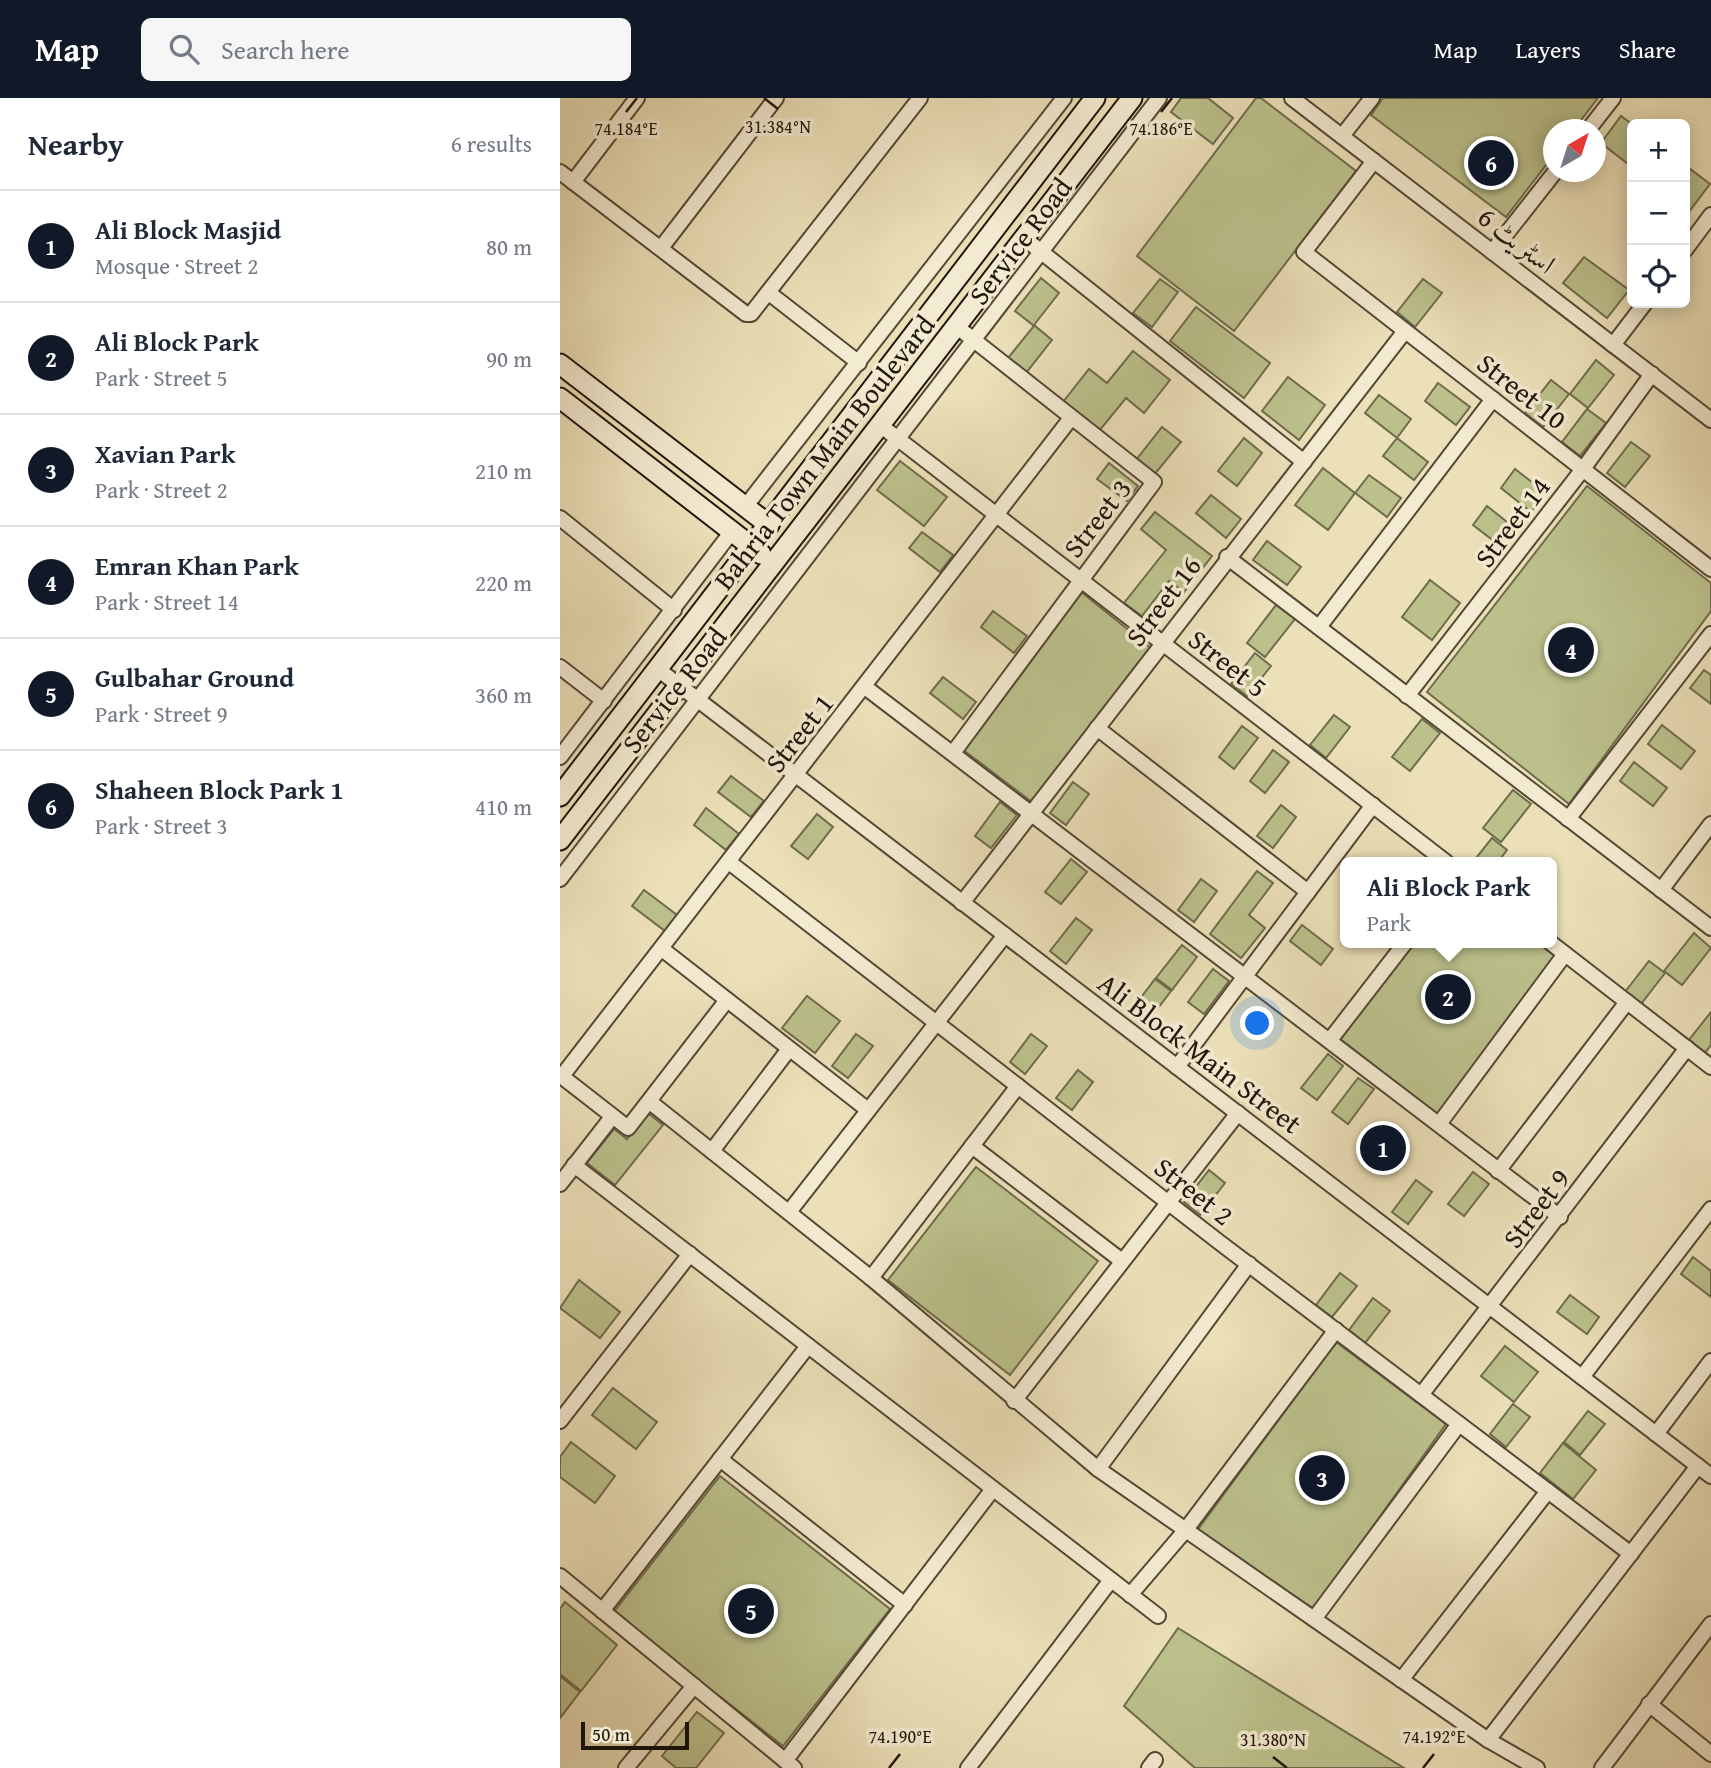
<!DOCTYPE html>
<meta charset="utf-8">
<style>
:root{--surface:#fff;--page:#f6f6f7;--text:#1f2937;--muted:#747a83;--line:#e0e1e3;--accent:#111827}
body{margin:0;font-family:"Gentium Book Plus",Amiri,serif;background:var(--page);color:var(--text)}
.controls{position:absolute;right:21px;top:21px;display:grid;overflow:hidden;border-radius:10px;box-shadow:0 4px 18px #0003}
.controls button{width:63px;height:63px;display:grid;place-items:center;padding:0;border:0;border-bottom:2px solid var(--line);background:var(--surface);color:var(--text);font:35px sans-serif}
.compass{position:absolute;left:983px;top:21px;width:63px;height:63px;border-radius:50%;background:var(--surface);box-shadow:0 4px 18px #0003;rotate:39deg}
.scale{position:absolute;left:21px;bottom:18px;width:108px;box-sizing:border-box;padding-left:7px;border:4px solid #21160b;border-top:0;font-size:19px;line-height:24px;white-space:nowrap;color:#21160b;-webkit-text-stroke:5px #f3ebd1;paint-order:stroke}
.you{position:absolute;left:698px;top:926px;width:24px;height:24px;margin:-18px;border:5px solid #fff;border-radius:50%;background:#1a73e8;box-shadow:0 0 0 10px #1a73e833}
.badge{display:grid;place-items:center;width:46px;height:46px;border-radius:50%;background:var(--accent);color:#fff;font-size:23px;font-weight:700}
.pin{position:absolute;translate:-50% -50%;border:4px solid #fff;box-shadow:0 2px 7px #0006}
.popup{position:absolute;left:780px;top:759px;width:217px;height:91px;box-sizing:border-box;display:grid;place-content:center;border-radius:10px;background:var(--surface);filter:drop-shadow(0 2px 5px #0005);font-size:23px;white-space:nowrap;color:var(--muted)}
.popup b{font-size:26px;color:var(--text)}
.popup::after{content:'';position:absolute;left:50%;top:100%;margin-left:-14px;border:14px solid transparent;border-top-color:var(--surface)}
.list{margin:0;padding:0;list-style:none}
h2{display:flex;justify-content:space-between;align-items:center;height:91px;margin:0;padding:0 28px;font-size:30px}
h2 small{font-size:23px;font-weight:400;color:var(--muted)}
.list li{display:grid;grid-template-columns:46px 1fr auto;gap:21px;align-items:center;box-sizing:border-box;height:112px;padding:0 28px;border-top:2px solid var(--line)}
.list b{display:block;font-size:26px;white-space:nowrap}
.list p{margin:0;font-size:23px;white-space:nowrap;color:var(--muted)}
.list em{font-size:23px;font-style:normal;color:var(--muted)}
.icon{flex:none;width:38px;height:38px;fill:none;stroke:currentColor;stroke-width:2;stroke-linecap:round;stroke-linejoin:round}
.map{position:relative;flex:none;width:1151px;height:1670px;overflow:hidden}
header{display:flex;align-items:center;gap:42px;box-sizing:border-box;height:98px;padding:0 35px;background:var(--accent);color:#fff}
header strong{font-size:33px}
nav{display:flex;gap:38px;margin-inline-start:auto;font-size:24px}
.search{width:490px;height:63px;background:var(--page);display:flex;align-items:center;gap:18px;box-sizing:border-box;padding:0 24px;border-radius:10px;color:var(--muted);font-size:26px}
main{display:flex}
aside{flex:1;background:var(--surface)}
.map>svg:first-child{display:block}
.green{fill:#bcc18c;stroke:#6e6c4c;stroke-width:2}
.lines{fill:none;stroke-linecap:round;stroke-linejoin:round}
.street-casing{stroke:#544836;stroke-width:18}
.secondary-casing{stroke:#21160b;stroke-width:23}
.street{stroke:#f3ebd1;stroke-width:14}
.secondary{stroke:#f3ebd1;stroke-width:19}
.ticks{fill:none;stroke:#21160b;stroke-width:2.5}
.labels{text-anchor:middle;stroke-width:7;stroke-linejoin:round;paint-order:stroke}
.street-label{font-size:28px;fill:#21160b;stroke:#f3ebd1}
.ticks-label{font-size:18px;text-anchor:middle;fill:#21160b;stroke:#f3ebd1;stroke-width:7;stroke-linejoin:round;paint-order:stroke}
</style>
<header>
<strong>Map</strong>
<div class="search"><svg class="icon" aria-label="search" viewBox="0 0 24 24"><circle cx="10" cy="10" r="6"/><path d="M15 15l6 6"/></svg>Search here</div>
<nav><a>Map</a><a>Layers</a><a>Share</a></nav>
</header>
<main>
<aside>
<h2>Nearby<small>6 results</small></h2>
<ul class="list">
<li><span class="badge">1</span><div><b>Ali Block Masjid</b><p>Mosque · Street 2</p></div><em>80 m</em></li>
<li><span class="badge">2</span><div><b>Ali Block Park</b><p>Park · Street 5</p></div><em>90 m</em></li>
<li><span class="badge">3</span><div><b>Xavian Park</b><p>Park · Street 2</p></div><em>210 m</em></li>
<li><span class="badge">4</span><div><b>Emran Khan Park</b><p>Park · Street 14</p></div><em>220 m</em></li>
<li><span class="badge">5</span><div><b>Gulbahar Ground</b><p>Park · Street 9</p></div><em>360 m</em></li>
<li><span class="badge">6</span><div><b>Shaheen Block Park 1</b><p>Park · Street 3</p></div><em>410 m</em></li>
</ul>
</aside>
<div class="map">
<svg width="1151" height="1670" viewBox="0 0 1151 1670">
<rect width="100%" height="100%" fill="#ece0b8"/>
<filter id="stains"><feTurbulence type="fractalNoise" baseFrequency=".00286" numOctaves="4"/><feColorMatrix values="0 0 0 0 .2 0 0 0 0 .09 0 0 0 0 .02 0 0 0 .5 -.17"/></filter>
<radialGradient id="worn" r=".72"><stop offset=".6" stop-color="#630" stop-opacity="0"/><stop offset="1" stop-color="#630" stop-opacity=".3"/></radialGradient>
<g class="green">
<polygon points="621,0 648,0 673,20 653,46 611,14"/>
<polygon points="696,0 701,0 796,73 674,233 577,158"/>
<polygon points="823,0 1038,0 1014,31 993,32 993,58 946,119 811,17"/>
<polygon points="1061,18 1072,26 1072,69 1041,45"/>
<polygon points="1125,67 1150,86 1125,119"/>
<polygon points="1024,159 1069,192 1047,220 1003,185"/>
<polygon points="481,180 499,195 474,227 492,242 466,275 448,260 474,228 455,213"/>
<polygon points="600,181 618,194 592,229 573,215"/>
<polygon points="863,181 882,195 855,229 837,214"/>
<polygon points="636,209 710,265 684,300 610,243"/>
<polygon points="573,253 610,282 584,315 566,300 539,333 503,304 529,271 547,285"/>
<polygon points="1036,262 1054,277 1028,310 1010,296"/>
<polygon points="728,279 765,307 739,342 702,313"/>
<polygon points="991,282 1009,296 983,329 965,315"/>
<polygon points="878,285 910,309 896,327 865,303"/>
<polygon points="819,297 851,321 837,340 868,364 854,382 823,358 837,340 805,315"/>
<polygon points="1027,311 1046,325 1020,358 1002,344"/>
<polygon points="602,329 621,344 594,377 576,362"/>
<polygon points="684,340 702,355 677,388 658,373"/>
<polygon points="1071,344 1090,358 1065,389 1047,375"/>
<polygon points="340,363 387,399 364,428 317,392"/>
<polygon points="549,365 578,388 567,403 537,381"/>
<polygon points="763,370 795,395 809,377 841,400 827,419 795,395 768,432 735,407"/>
<polygon points="955,371 986,395 971,414 941,390"/>
<polygon points="1027,388 1151,485 1151,513 1009,706 867,594"/>
<polygon points="651,397 681,421 666,440 636,415"/>
<polygon points="927,408 957,432 943,450 913,427"/>
<polygon points="595,414 652,458 624,494 609,483 582,518 564,505 606,452 581,431"/>
<polygon points="362,434 393,457 380,474 349,450"/>
<polygon points="707,443 741,469 727,487 693,462"/>
<polygon points="870,482 900,505 872,542 842,519"/>
<polygon points="520,493 592,551 472,704 402,651"/>
<polygon points="716,507 735,521 705,559 687,545"/>
<polygon points="433,513 467,538 454,555 421,529"/>
<polygon points="695,555 711,568 687,598 671,586"/>
<polygon points="1144,572 1151,577 1151,606 1130,590"/>
<polygon points="383,579 416,604 403,621 370,595"/>
<polygon points="774,617 790,629 766,660 750,647"/>
<polygon points="862,621 880,635 850,673 832,659"/>
<polygon points="1102,627 1135,653 1121,671 1088,646"/>
<polygon points="682,628 698,640 674,671 659,659"/>
<polygon points="713,652 729,664 705,695 690,683"/>
<polygon points="1074,664 1107,690 1093,708 1060,683"/>
<polygon points="171,678 204,703 191,719 158,694"/>
<polygon points="513,684 529,696 506,727 490,715"/>
<polygon points="953,692 971,706 941,744 923,730"/>
<polygon points="440,704 457,717 431,750 415,738"/>
<polygon points="721,707 736,719 713,750 697,738"/>
<polygon points="146,710 179,736 166,752 134,727"/>
<polygon points="257,716 273,729 248,761 231,748"/>
<polygon points="932,740 947,752 938,764 913,764"/>
<polygon points="511,761 527,774 501,806 485,794"/>
<polygon points="697,773 713,785 689,817 705,830 681,860 650,836"/>
<polygon points="641,781 657,793 634,824 618,812"/>
<polygon points="84,792 117,817 105,833 72,808"/>
<polygon points="516,820 532,832 506,866 490,853"/>
<polygon points="742,827 773,851 761,867 730,843"/>
<polygon points="1134,835 1151,850 1122,887 1104,873"/>
<polygon points="854,845 978,845 995,858 877,1017 779,940"/>
<polygon points="622,847 637,859 612,892 596,880"/>
<polygon points="1089,863 1105,875 1081,906 1065,894"/>
<polygon points="653,871 669,883 644,916 628,904"/>
<polygon points="595,881 611,893 586,926 570,914"/>
<polygon points="247,898 280,923 255,955 222,930"/>
<polygon points="1151,914 1151,947 1144,956 1128,943"/>
<polygon points="296,936 313,948 288,980 272,968"/>
<polygon points="471,936 487,948 465,976 450,964"/>
<polygon points="768,956 783,968 757,1002 741,990"/>
<polygon points="518,972 533,984 512,1012 496,1000"/>
<polygon points="798,980 814,991 788,1026 772,1014"/>
<polygon points="88,1015 103,1027 55,1087 27,1065 54,1031 67,1041"/>
<polygon points="416,1069 538,1163 450,1277 328,1182"/>
<polygon points="649,1072 665,1085 640,1117 624,1104"/>
<polygon points="913,1074 929,1086 904,1118 888,1106"/>
<polygon points="856,1082 872,1094 848,1126 832,1114"/>
<polygon points="1133,1159 1151,1173 1151,1199 1121,1176"/>
<polygon points="780,1175 797,1188 772,1219 756,1207"/>
<polygon points="19,1182 60,1214 40,1240 0,1210"/>
<polygon points="1010,1197 1039,1219 1027,1236 997,1214"/>
<polygon points="813,1200 830,1213 805,1245 789,1232"/>
<polygon points="776,1244 886,1326 754,1511 636,1434"/>
<polygon points="945,1248 978,1274 954,1304 921,1278"/>
<polygon points="53,1290 97,1324 76,1351 32,1317"/>
<polygon points="953,1306 970,1319 946,1349 930,1336"/>
<polygon points="1028,1313 1045,1326 1020,1357 1004,1344"/>
<polygon points="11,1344 55,1378 35,1405 0,1379 0,1359"/>
<polygon points="1003,1345 1036,1372 1013,1401 980,1375"/>
<polygon points="160,1378 330,1511 223,1648 53,1515"/>
<polygon points="5,1504 57,1547 21,1593 0,1576 0,1511"/>
<polygon points="618,1530 844,1670 635,1670 564,1608"/>
<polygon points="0,1578 20,1594 0,1620"/>
<polygon points="137,1614 164,1635 136,1670 116,1670 102,1658"/>
</g>
<g class="lines">
<g class="street-casing">
<g id="street">
<polyline points="732,0 1151,322"/>
<polyline points="1028,32 1053,0"/>
<polyline points="782,38 812,0"/>
<polyline points="814,63 744,154 1151,471"/>
<polyline points="0,74 186,216 191,216 360,0"/>
<polyline points="13,84 77,0"/>
<polyline points="464,140 744,364"/>
<polyline points="101,150 216,0"/>
<polyline points="1125,152 1151,117"/>
<polyline points="932,154 995,74"/>
<polyline points="209,195 299,265"/>
<polyline points="1053,247 1085,205"/>
<polyline points="320,327 886,764"/>
<polyline points="185,409 504,0"/>
<polyline points="0,420 114,512"/>
<polyline points="667,459 1151,830"/>
<polyline points="759,529 933,301"/>
<polyline points="0,569 44,603"/>
<polyline points="99,572 1151,1378"/>
<polyline points="305,589 1000,1119"/>
<polyline points="847,598 1023,371 1092,276"/>
<polyline points="537,630 748,794"/>
<polyline points="393,655 594,384 396,228"/>
<polyline points="0,659 173,432"/>
<polyline points="1008,721 1151,536"/>
<polyline points="169,764 659,1144 1071,1456"/>
<polyline points="0,781 599,0"/>
<polyline points="1101,792 1151,726"/>
<polyline points="402,805 845,233"/>
<polyline points="991,845 1151,969"/>
<polyline points="102,851 308,1012"/>
<polyline points="770,942 845,845"/>
<polyline points="617,969 813,707"/>
<polyline points="0,977 68,1030 167,902"/>
<polyline points="2,978 511,320"/>
<polyline points="90,1004 311,1180 538,1371 928,1642 977,1670"/>
<polyline points="879,1026 1005,856"/>
<polyline points="412,1048 562,1163"/>
<polyline points="152,1053 229,951"/>
<polyline points="14,1067 598,1518"/>
<polyline points="938,1073 1067,904"/>
<polyline points="0,1086 52,1019"/>
<polyline points="229,1114 445,837"/>
<polyline points="311,1180 458,988"/>
<polyline points="1022,1279 1151,1111"/>
<polyline points="861,1297 1127,950"/>
<polyline points="454,1303 678,1015"/>
<polyline points="0,1323 130,1156"/>
<polyline points="1096,1336 1151,1263"/>
<polyline points="160,1361 345,1507"/>
<polyline points="538,1371 689,1166"/>
<polyline points="0,1478 234,1670"/>
<polyline points="570,1497 624,1434 776,1232"/>
<polyline points="42,1513 248,1248"/>
<polyline points="754,1521 899,1326"/>
<polyline points="841,1582 988,1393"/>
<polyline points="1089,1606 1151,1656"/>
<polyline points="928,1642 1138,1368"/>
<polyline points="225,1663 433,1391"/>
<polyline points="66,1670 134,1588"/>
<polyline points="408,1670 551,1482"/>
<polyline points="589,1670 595,1662"/>
<polyline points="1042,1670 1151,1526"/>
</g>
</g>
<g class="secondary-casing">
<g id="secondary">
<polyline points="0,266 209,427"/>
<polyline points="0,300 201,456"/>
<polyline points="0,698 535,0"/>
<polyline points="0,742 572,0"/>
</g>
</g>
<use href="#street" class="street"/>
<use href="#secondary" class="secondary"/>
</g>
<path class="ticks" d="M204 0 218 11M66 14 77 0M601 14 612 0M713 1659 727 1670M329 1670 340 1656M863 1670 874 1656"/>
<g class="labels">
<g class="street-label">
<text transform="translate(957 142) rotate(38)" y="10">اسٹریٹ 6</text>
<text transform="translate(460 143) rotate(-53)" y="10">Service Road</text>
<text transform="translate(962 293) rotate(38)" y="10">Street 10</text>
<text transform="translate(264 354) rotate(-52)" y="10">Bahria Town Main Boulevard</text>
<text transform="translate(537 420) rotate(-52)" y="10">Street 3</text>
<text transform="translate(952 424) rotate(-53)" y="10">Street 14</text>
<text transform="translate(603 503) rotate(-53)" y="10">Street 16</text>
<text transform="translate(668 565) rotate(38)" y="10">Street 5</text>
<text transform="translate(114 592) rotate(-52)" y="10">Service Road</text>
<text transform="translate(239 635) rotate(-52)" y="10">Street 1</text>
<text transform="translate(640 955) rotate(37)" y="10">Ali Block Main Street</text>
<text transform="translate(634 1093) rotate(38)" y="10">Street 2</text>
<text transform="translate(976 1110) rotate(-53)" y="10">Street 9</text>
</g>
</g>
<g class="ticks-label">
<text x="218" y="35">31.384°N</text>
<text x="66" y="37">74.184°E</text>
<text x="601" y="37">74.186°E</text>
<text x="340" y="1645">74.190°E</text>
<text x="874" y="1645">74.192°E</text>
<text x="713" y="1648">31.380°N</text>
</g>
<rect width="100%" height="100%" filter="url(#stains)"/>
<rect width="100%" height="100%" fill="url(#worn)"/>
</svg>
<div class="controls">
<button>+</button>
<button>−</button>
<button><svg class="icon" aria-label="locate" viewBox="0 0 24 24"><circle cx="12" cy="12" r="6"/><path d="M12 2v4M12 18v4M2 12h4M18 12h4"/></svg></button>
</div>
<svg class="compass" viewBox="-18 -18 36 36"><path d="M0-13l5 13h-10z" fill="#e53935"/><path d="M0 13l5-13h-10z" fill="#747a83"/></svg>
<div class="scale">50 m</div>
<div class="you"></div>
<div class="pin badge" style="left:823px;top:1050px">1</div>
<div class="pin badge" style="left:888px;top:899px">2</div>
<div class="popup"><b>Ali Block Park</b>Park</div>
<div class="pin badge" style="left:762px;top:1380px">3</div>
<div class="pin badge" style="left:1011px;top:552px">4</div>
<div class="pin badge" style="left:191px;top:1513px">5</div>
<div class="pin badge" style="left:931px;top:65px">6</div>
</div>
</main>
